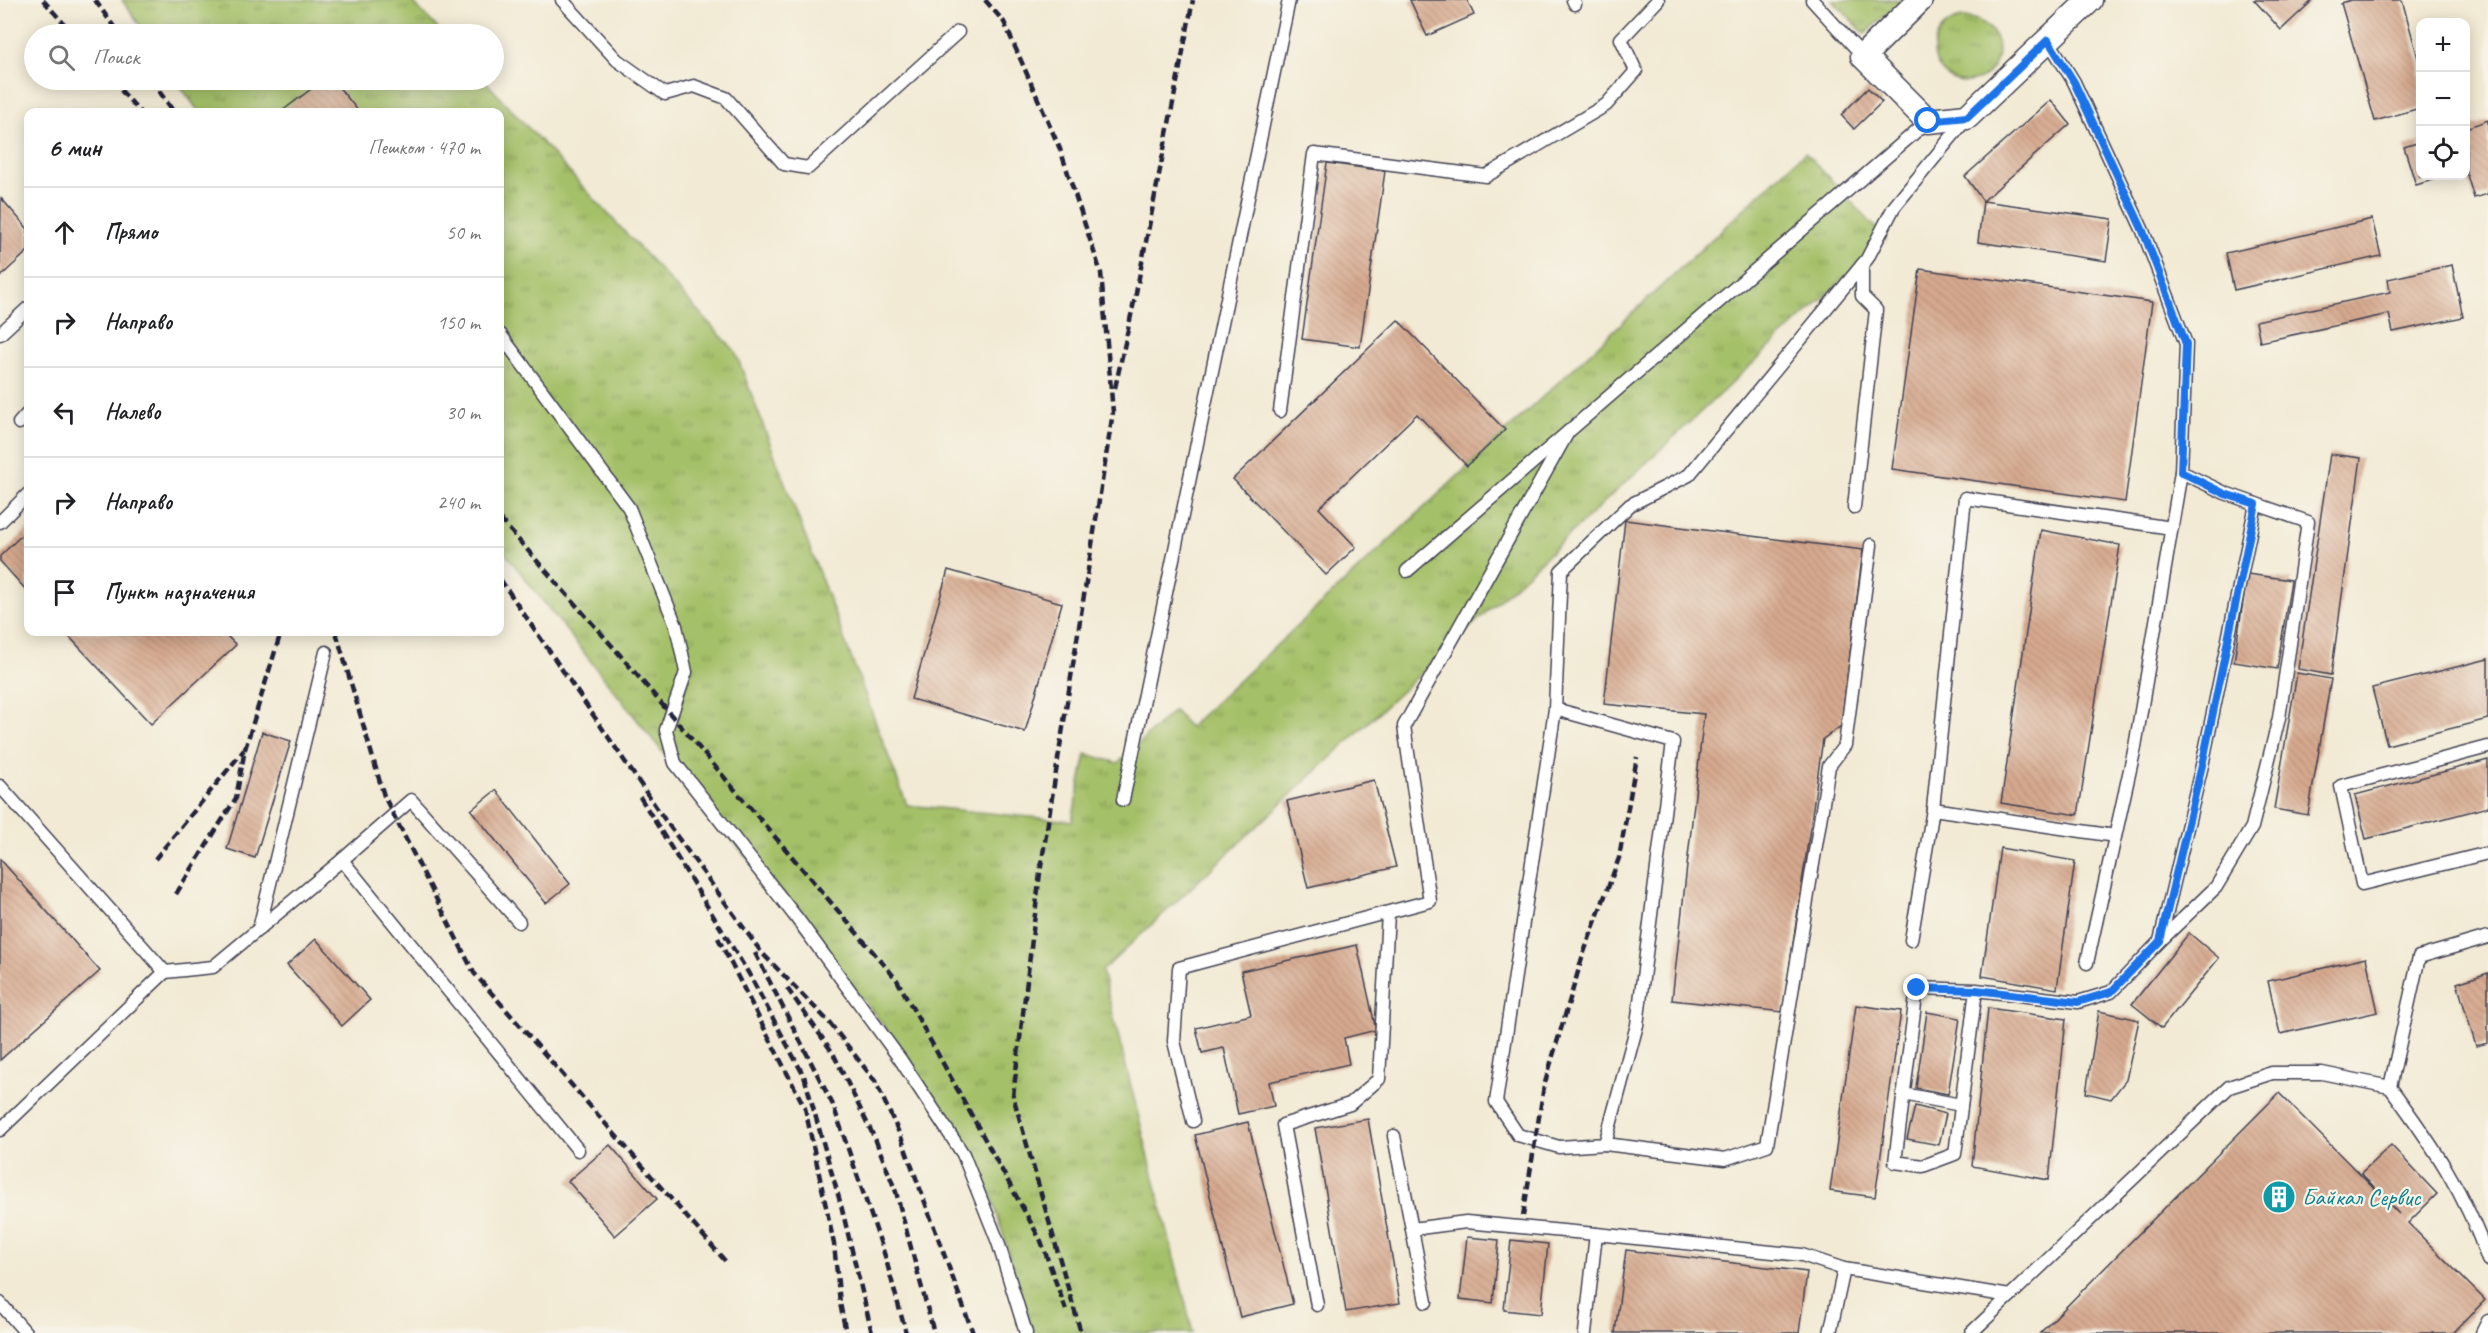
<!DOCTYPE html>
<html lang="ru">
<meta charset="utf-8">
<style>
:root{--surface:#fff;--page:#f6f6f6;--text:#202124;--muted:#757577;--line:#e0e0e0}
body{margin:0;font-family:Caveat,sans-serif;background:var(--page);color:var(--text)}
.controls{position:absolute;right:18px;top:18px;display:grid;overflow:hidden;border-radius:12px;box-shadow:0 3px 15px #0003}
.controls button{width:54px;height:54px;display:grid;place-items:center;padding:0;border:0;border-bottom:2px solid var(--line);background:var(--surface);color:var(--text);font:30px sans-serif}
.stop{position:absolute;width:18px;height:18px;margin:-14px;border:4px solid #1a73e8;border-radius:50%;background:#fff}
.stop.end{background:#1a73e8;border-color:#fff;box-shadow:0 2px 6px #0008}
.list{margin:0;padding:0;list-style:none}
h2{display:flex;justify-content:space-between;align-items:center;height:78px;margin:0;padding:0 24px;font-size:26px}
h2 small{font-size:20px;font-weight:400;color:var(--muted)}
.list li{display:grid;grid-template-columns:39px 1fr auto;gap:18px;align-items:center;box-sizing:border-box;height:90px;padding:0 24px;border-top:2px solid var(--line)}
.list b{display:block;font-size:22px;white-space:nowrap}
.list em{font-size:20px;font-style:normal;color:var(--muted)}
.icon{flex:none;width:33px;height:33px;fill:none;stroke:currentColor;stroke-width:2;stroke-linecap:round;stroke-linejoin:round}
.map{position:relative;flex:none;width:2488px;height:1333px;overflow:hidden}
.search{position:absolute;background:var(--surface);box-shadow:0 3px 15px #0003;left:24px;top:24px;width:480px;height:66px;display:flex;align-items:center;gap:15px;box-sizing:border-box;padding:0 21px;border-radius:33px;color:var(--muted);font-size:22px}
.panel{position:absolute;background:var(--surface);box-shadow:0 3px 15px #0003;left:24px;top:108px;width:480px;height:528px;border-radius:12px}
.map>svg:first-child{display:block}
.grass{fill:url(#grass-tufts);stroke:#637151;stroke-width:1.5}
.building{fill:url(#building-back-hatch)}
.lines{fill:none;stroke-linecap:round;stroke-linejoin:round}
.lane-casing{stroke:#414052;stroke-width:15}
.street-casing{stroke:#414052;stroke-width:27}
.lane{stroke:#fff;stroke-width:12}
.street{stroke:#fff;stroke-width:24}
.rail{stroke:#22223b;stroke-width:4.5;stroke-dasharray:9 4.5;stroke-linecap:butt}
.route{stroke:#1a73e8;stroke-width:8}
.labels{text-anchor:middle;stroke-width:4.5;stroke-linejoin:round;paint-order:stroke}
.culture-label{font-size:24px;fill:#0d838f;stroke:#f7f3e8;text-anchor:start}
</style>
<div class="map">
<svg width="2488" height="1333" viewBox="0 0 2488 1333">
<defs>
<pattern id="grass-tufts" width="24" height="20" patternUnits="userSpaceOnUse" patternTransform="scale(1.5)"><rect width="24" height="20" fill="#a4c067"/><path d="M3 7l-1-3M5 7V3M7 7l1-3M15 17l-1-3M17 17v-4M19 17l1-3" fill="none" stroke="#859c56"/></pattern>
<pattern id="building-back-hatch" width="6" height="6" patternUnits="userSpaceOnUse" patternTransform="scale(1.5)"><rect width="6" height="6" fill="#d6a98e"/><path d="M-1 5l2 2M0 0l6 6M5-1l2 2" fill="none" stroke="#b7917b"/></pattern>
</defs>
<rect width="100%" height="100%" fill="#f7f3e8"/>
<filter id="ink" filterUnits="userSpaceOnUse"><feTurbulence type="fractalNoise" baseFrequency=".0167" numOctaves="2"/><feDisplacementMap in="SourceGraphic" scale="12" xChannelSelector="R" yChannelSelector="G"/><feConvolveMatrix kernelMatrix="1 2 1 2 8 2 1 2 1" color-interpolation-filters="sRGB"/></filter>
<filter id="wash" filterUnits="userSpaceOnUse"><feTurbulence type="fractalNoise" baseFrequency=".008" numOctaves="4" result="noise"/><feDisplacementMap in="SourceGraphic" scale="24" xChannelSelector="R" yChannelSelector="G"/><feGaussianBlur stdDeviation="1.35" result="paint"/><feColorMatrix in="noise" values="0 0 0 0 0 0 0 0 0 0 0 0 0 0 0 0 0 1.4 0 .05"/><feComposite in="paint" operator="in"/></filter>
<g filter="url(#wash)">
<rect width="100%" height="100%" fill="#f2ead4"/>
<g class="grass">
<polygon points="122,0 411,0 443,34 146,34"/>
<polygon points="1832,0 1901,0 1865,34"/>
<circle cx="1966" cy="50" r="32"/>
<polygon points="176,80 484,80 735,351 907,805 1072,821 1086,754 1118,763 1174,710 1189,727 1805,152 1886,239 1102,971 1193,1333 1032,1333 992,1197 882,1023 792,915 500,547 500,112 199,112"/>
</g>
<g id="blocks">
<g class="building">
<polygon points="1410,0 1467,0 1474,15 1427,36"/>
<polygon points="2254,0 2313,0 2281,30"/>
<polygon points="2351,0 2402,0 2420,65 2420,108 2375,121 2341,3"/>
<polygon points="323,80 333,80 359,112 283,112 282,111"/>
<polygon points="1868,88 1882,102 1854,129 1841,115"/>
<polygon points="2051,100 2070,124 1983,201 2112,219 2106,261 1978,242 1983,201 1965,176"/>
<polygon points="2488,120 2488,194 2474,198 2466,172 2466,128"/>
<polygon points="2420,142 2420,176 2446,176 2416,185 2404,147"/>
<polygon points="1327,163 1385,171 1360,347 1302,339"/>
<polygon points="1,198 28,229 28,251 0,277"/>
<polygon points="2372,219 2381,256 2234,290 2226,253"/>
<polygon points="2452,265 2463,317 2393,332 2389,314 2260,342 2256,321 2390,292 2388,279"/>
<polygon points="1920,269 2152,302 2125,502 1892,469"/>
<polygon points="1398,320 1505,430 1467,466 1417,414 1319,508 1356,547 1326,575 1233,479"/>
<polygon points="2330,454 2361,458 2331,675 2298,669"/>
<polygon points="1625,520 1863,550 1841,726 1823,739 1783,1012 1672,1000 1704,714 1604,704"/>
<polygon points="28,529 28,592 0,561 0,556"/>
<polygon points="2041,530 2120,545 2078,815 2001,803"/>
<polygon points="948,570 1062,603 1025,732 911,699"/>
<polygon points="2247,574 2291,580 2277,669 2234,662"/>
<polygon points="65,632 223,632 236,645 151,724"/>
<polygon points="2488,659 2488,719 2387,745 2372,688"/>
<polygon points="2297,673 2331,679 2308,815 2274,809"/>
<polygon points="262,732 291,741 255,858 227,849"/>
<polygon points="2488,760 2488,807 2366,839 2355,795"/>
<polygon points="1374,780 1396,867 1308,888 1287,801"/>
<polygon points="496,790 570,884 546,903 471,810"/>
<polygon points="2000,848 2075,861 2057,989 1982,976"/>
<polygon points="0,859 100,971 0,1060"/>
<polygon points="2189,933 2219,958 2162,1028 2132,1004"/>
<polygon points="316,939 370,1000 342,1026 287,965"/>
<polygon points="1357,945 1376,1030 1344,1038 1349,1064 1269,1082 1274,1106 1238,1114 1224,1048 1202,1053 1196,1028 1251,1015 1241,971"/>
<polygon points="2366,958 2378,1012 2280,1034 2268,981"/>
<polygon points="2488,973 2488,1043 2476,1046 2457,983"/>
<polygon points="1856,1005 1901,1011 1875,1197 1830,1191"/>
<polygon points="1988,1008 2066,1019 2049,1180 1972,1166"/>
<polygon points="2099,1011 2139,1020 2126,1080 2111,1099 2086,1093"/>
<polygon points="1927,1012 1960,1018 1948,1094 1916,1088"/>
<polygon points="2279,1093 2399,1214 2361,1173 2391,1145 2437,1194 2408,1223 2485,1300 2453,1333 2040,1333"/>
<polygon points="1915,1106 1946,1114 1939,1145 1907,1139"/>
<polygon points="1368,1119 1400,1303 1346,1312 1315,1128"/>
<polygon points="1248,1122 1293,1304 1240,1317 1195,1135"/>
<polygon points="610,1145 657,1199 615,1236 568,1181"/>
<polygon points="1467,1237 1499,1240 1493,1303 1460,1299"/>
<polygon points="1511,1240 1548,1244 1541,1314 1504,1310"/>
<polygon points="1626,1250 1807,1272 1799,1333 1615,1333"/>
</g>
</g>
</g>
<g filter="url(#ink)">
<use href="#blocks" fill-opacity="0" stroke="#414052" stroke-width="1.5"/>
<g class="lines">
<g class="lane-casing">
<g id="lane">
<polyline points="562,0 617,60 665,94 694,86 726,98 784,164 808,168 958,32"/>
<polyline points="1573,0 1575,4"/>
<polyline points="1812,0 1863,56"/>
<polyline points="0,334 28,308"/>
<polyline points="500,334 629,508 676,626 686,672 666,730 675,763 799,921 900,1059 963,1154 998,1242 1026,1333"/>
<polyline points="1280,411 1314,154 1486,176 1606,105 1636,71 1621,39 1658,0"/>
<polyline points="19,423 28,413"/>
<polyline points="1854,507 1876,310 1862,296 1862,265"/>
<polyline points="0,522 28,494"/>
<polyline points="1407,571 1928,121"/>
<polyline points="1555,709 1496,1102 1518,1135 1559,1147 1605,1144 1637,1025 1673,742 1555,709 1561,571 1630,505 1689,475 1867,259 1894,207 1967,118"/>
<polyline points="2488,747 2341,786 2362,884 2488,853"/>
<polyline points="0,786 165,972 0,1130"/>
<polyline points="1123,800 1289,0"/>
<polyline points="1933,809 2115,836"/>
<polyline points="342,860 411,800 519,922"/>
<polyline points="259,929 326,652"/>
<path d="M2488 937 2419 957 2390 1087C2431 1143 2466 1193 2488 1260"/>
<polyline points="1911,940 1933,809 1965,498 2172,528"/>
<polyline points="2161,940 2216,887 2252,827 2279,718 2308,522 2256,504"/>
<polyline points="2087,963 2135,747 2181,472"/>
<polyline points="165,972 213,967 342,860 578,1150"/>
<polyline points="1976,990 1917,988 1895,1162 1923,1166 1955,1154 1976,990 2078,1002 2111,992 2160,941 2203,761 2256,504 2225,493 2181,472 2186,344 2143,231 2074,82 2048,40"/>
<polyline points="1903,1094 1961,1105"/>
<polyline points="1193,1121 1174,1041 1179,968 1430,901 1404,726 1568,432"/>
<polyline points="1394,1136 1426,1302"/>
<polyline points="1605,1144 1725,1159 1767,1145 1829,766 1845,745 1871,545"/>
<polyline points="1412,1229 1466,1222 1596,1234"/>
<polyline points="0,1303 26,1333"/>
<polyline points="1317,1305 1283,1125 1350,1104 1379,1079 1388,913"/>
<polyline points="1585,1333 1596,1234 1802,1255 1844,1269 2010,1296"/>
<polyline points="1830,1333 1844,1269"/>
<polyline points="1971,1333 2229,1087 2272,1073 2322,1073 2390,1087"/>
<polyline points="2482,1333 2488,1321"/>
</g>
</g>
<g class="street-casing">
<polyline id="street" points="1920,0 1863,56 1928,121 1967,117 2090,0"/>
</g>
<use href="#lane" class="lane"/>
<use href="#street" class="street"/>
<g class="rail">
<polyline points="43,0 73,34"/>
<polyline points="95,0 119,34"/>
<polyline points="985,0 1004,22 1060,149 1101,273 1112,401 1113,412 1040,873 1013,1096 1081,1333"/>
<polyline points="112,80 140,112"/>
<polyline points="151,80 174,112"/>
<polyline points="1115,388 1136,293 1193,0"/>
<polyline points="500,519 614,648 897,980 1041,1241 1066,1310"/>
<polyline points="500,579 665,820 762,953 829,1022 875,1081 901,1137 973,1333"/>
<polyline points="336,632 384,796 474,973 727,1263"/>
<polyline points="640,797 749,974 804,1076 841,1205 872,1333"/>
<polyline points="155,859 244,750"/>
<polyline points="176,894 236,798 245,749 281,632"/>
<polyline points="718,938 805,1108 834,1244 840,1303 846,1333"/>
<polyline points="755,953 833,1105 885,1256 906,1333"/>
<polyline points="787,988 833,1053 876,1141 896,1192 934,1333"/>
<polyline points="1523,1216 1544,1086 1583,955 1619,858 1637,757"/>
</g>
</g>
</g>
<g class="lines" filter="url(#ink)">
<polyline class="route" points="1917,988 1976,990 2078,1002 2111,992 2160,941 2203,761 2256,504 2225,494 2181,472 2186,344 2143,231 2074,82 2048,40 1967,117 1928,121"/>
</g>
<defs>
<g id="building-disc" transform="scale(1.725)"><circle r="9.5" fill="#0f9aa8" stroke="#f7f3e8"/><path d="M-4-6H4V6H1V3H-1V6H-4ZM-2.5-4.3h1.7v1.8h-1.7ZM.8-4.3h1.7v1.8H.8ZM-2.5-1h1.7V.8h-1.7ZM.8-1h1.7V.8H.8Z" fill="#fff"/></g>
</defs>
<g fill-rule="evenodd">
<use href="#building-disc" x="2279" y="1197"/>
</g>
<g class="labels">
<g class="culture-label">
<text x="2302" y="1205">Байкал Сервис</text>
</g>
</g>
</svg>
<div class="controls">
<button>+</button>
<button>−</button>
<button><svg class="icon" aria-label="locate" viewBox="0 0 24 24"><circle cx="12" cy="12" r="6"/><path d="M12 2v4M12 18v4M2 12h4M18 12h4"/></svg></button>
</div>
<div class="stop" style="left:1928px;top:121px"></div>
<div class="stop end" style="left:1917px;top:988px"></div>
<div class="search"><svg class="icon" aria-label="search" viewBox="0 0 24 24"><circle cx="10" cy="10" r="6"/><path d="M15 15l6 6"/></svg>Поиск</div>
<section class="panel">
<h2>6 мин<small>Пешком · 470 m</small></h2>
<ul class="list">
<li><svg class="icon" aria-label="ahead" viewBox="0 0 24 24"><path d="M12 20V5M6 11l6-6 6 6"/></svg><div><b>Прямо</b></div><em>50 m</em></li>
<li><svg class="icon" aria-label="right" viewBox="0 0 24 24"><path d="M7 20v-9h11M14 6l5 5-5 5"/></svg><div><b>Направо</b></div><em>150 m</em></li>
<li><svg class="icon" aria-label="left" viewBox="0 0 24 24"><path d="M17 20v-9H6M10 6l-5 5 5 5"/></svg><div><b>Налево</b></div><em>30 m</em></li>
<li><svg class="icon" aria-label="right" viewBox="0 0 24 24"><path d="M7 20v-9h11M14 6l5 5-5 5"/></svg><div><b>Направо</b></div><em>240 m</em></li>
<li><svg class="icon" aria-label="arrive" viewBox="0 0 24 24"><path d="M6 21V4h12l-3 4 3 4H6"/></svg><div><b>Пункт назначения</b></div></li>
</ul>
</section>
</div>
